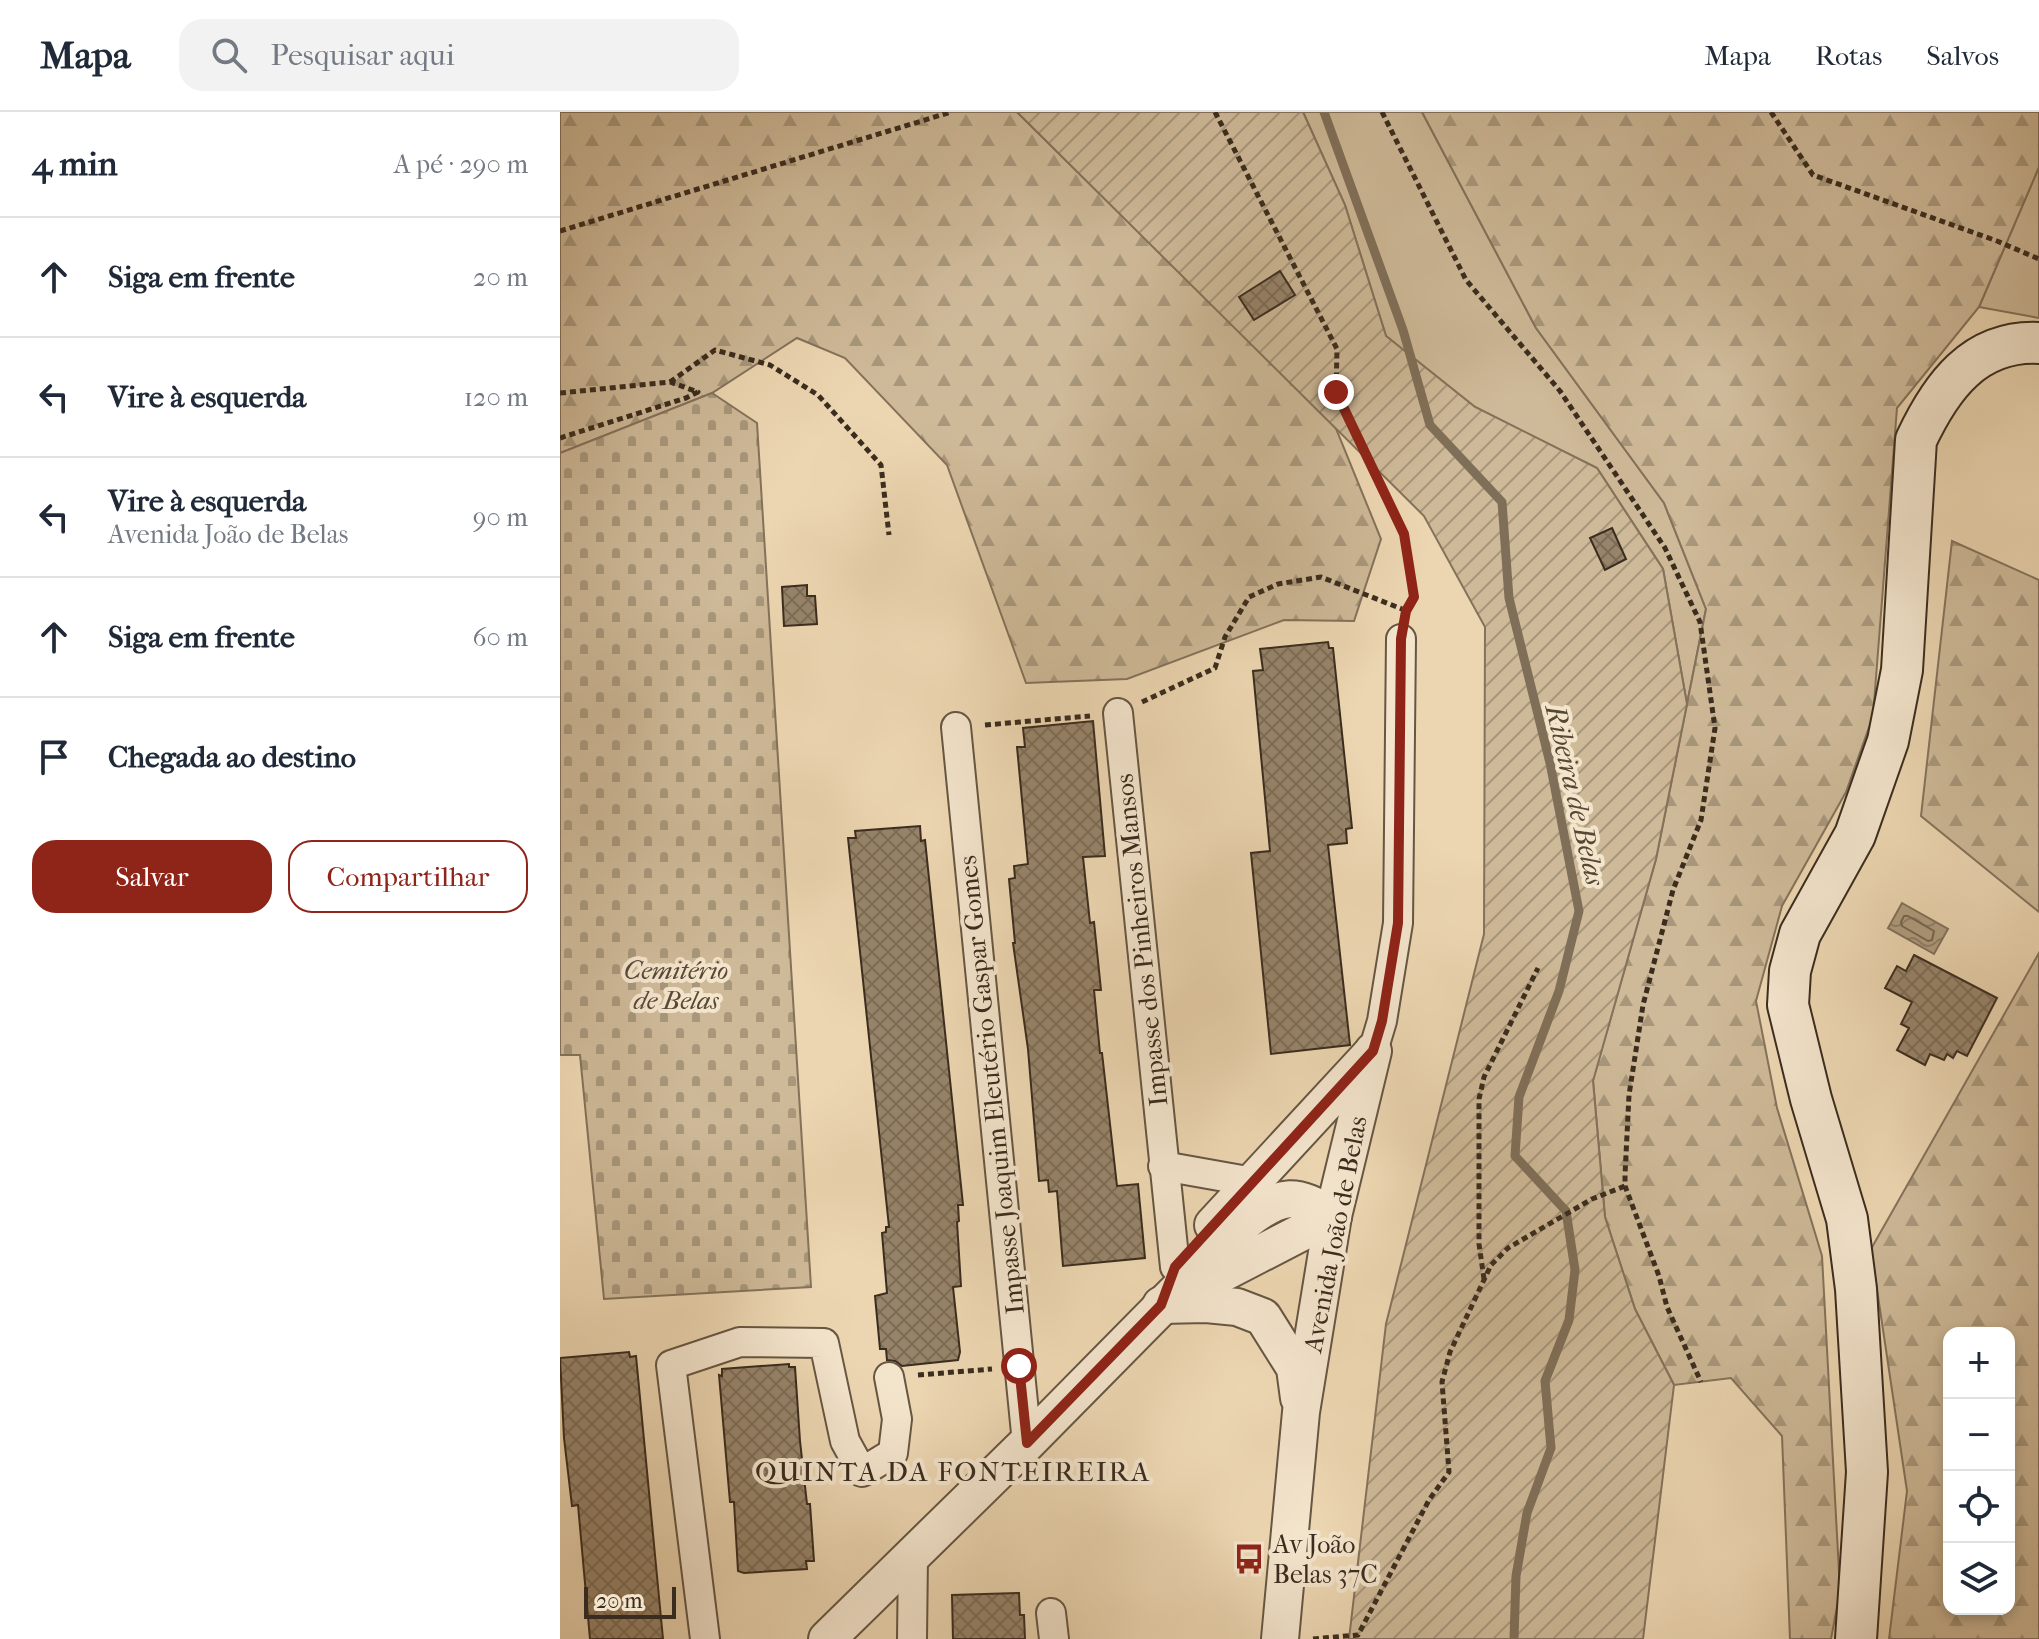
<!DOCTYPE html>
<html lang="pt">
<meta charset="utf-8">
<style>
:root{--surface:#fff;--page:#f2f2f3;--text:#1f2937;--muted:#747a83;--line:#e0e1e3;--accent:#8f2418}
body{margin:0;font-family:"IM FELL French Canon",serif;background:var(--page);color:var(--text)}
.controls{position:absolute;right:24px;bottom:24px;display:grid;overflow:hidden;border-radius:16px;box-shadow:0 4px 12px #0003}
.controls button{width:72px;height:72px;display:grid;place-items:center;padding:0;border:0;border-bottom:2px solid var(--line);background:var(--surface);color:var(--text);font:40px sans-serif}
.scale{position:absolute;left:24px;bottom:20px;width:92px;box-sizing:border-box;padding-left:8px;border:4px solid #3a2c1e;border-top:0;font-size:22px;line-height:28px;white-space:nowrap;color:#3a2c1e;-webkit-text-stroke:6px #f3e4cc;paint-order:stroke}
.stop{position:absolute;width:24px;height:24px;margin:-18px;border:6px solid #8f2418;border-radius:50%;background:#fff}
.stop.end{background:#8f2418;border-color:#fff;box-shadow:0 2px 8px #0008}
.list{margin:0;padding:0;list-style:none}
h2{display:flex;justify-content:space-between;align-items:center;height:104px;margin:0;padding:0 32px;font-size:34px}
h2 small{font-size:26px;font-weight:400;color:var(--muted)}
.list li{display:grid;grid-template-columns:52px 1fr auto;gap:24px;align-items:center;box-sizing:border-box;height:120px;padding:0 32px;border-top:2px solid var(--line)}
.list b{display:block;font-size:30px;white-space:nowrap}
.list p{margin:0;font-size:26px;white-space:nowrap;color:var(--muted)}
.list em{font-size:26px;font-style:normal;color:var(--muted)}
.actions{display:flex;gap:16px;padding:24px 32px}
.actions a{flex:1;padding:18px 0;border:2px solid var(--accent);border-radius:24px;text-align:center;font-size:28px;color:var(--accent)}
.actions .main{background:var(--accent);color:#fff}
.icon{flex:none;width:44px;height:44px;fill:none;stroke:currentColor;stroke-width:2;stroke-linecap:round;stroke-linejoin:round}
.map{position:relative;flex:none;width:1479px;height:1527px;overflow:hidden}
header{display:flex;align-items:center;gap:48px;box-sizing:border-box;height:112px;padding:0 40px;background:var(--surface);border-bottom:2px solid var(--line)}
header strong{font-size:38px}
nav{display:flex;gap:44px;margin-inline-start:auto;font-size:28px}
.search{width:560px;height:72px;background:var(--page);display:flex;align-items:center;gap:20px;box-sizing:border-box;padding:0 28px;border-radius:24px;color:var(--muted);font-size:30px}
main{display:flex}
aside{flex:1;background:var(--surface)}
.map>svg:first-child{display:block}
.grass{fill:#ceb998;stroke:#84725b;stroke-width:2}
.forest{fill:url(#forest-firs);stroke:#84725b;stroke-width:2;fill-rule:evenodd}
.cemetery{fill:url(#cemetery-stones);stroke:#84725b;stroke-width:2}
.garden{fill:url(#garden-furrows);stroke:#84725b;stroke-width:2}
.water{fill:url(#water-waves);stroke:#806f58;stroke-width:2}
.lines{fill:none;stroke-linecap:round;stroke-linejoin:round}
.shore{stroke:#74644e;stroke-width:2}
.stream{stroke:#806f58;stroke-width:9}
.building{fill:url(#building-cross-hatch);stroke:#3a2c1e;stroke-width:2}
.minor-casing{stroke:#665643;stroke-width:32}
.tertiary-casing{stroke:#665643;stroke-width:40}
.secondary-casing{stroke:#3a2c1e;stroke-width:44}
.path{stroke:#3a2c1e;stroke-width:5;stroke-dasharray:6 4;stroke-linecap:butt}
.minor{stroke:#f3e4cc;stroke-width:28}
.tertiary{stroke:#f3e4cc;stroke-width:36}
.secondary{stroke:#f3e4cc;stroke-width:40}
.route{stroke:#8f2418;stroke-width:10}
.labels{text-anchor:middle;stroke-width:8;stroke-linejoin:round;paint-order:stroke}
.street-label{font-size:26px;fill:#3a2c1e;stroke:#f3e4cc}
.park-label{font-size:26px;font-style:italic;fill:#584836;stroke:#f3e4cc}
.poi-label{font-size:26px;fill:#3a2c1e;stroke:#f3e4cc;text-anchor:start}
.water-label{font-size:28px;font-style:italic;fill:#574836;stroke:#f3e4cc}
.neighbourhood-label{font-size:28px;letter-spacing:2px;fill:#3a2c1e;stroke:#f3e4cc}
</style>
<header>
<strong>Mapa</strong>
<div class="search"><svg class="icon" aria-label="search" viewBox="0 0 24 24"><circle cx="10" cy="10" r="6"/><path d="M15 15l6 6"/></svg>Pesquisar aqui</div>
<nav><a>Mapa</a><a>Rotas</a><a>Salvos</a></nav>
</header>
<main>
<aside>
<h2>4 min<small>A pé · 290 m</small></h2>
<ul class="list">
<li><svg class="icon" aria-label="ahead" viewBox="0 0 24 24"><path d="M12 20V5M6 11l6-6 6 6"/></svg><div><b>Siga em frente</b></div><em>20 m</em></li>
<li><svg class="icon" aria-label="left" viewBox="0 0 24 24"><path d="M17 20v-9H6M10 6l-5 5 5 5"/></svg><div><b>Vire à esquerda</b></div><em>120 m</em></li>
<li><svg class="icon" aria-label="left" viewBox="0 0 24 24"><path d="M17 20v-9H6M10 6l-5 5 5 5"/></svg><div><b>Vire à esquerda</b><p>Avenida João de Belas</p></div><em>90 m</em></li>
<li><svg class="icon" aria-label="ahead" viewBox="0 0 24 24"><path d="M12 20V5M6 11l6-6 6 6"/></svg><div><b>Siga em frente</b></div><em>60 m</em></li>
<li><svg class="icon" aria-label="arrive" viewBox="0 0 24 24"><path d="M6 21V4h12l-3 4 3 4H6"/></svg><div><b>Chegada ao destino</b></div></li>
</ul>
<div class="actions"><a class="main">Salvar</a><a>Compartilhar</a></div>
</aside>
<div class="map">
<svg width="1479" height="1527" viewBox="0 0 1479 1527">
<defs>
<pattern id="forest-firs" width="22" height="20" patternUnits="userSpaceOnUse" patternTransform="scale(2)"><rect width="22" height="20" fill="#ceb998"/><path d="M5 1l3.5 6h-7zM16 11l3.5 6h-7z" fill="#a8977b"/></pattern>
<pattern id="cemetery-stones" width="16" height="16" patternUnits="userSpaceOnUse" patternTransform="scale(2)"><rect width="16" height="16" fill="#ceb998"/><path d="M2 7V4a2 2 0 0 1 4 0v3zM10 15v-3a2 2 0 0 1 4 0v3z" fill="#a8977b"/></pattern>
<pattern id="garden-furrows" width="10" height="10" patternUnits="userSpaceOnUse" patternTransform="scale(2)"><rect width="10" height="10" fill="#ceb998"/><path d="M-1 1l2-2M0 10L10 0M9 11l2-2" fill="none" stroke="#a8977b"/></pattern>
<pattern id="water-waves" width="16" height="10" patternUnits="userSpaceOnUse" patternTransform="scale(2)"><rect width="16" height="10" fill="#af9c7f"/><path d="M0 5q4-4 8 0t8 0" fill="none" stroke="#8f7f67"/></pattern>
<pattern id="building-cross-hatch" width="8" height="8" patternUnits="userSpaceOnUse" patternTransform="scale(2)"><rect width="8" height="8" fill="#97846a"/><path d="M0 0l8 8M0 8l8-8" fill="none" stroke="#7c6c57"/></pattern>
</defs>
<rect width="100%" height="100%" fill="#ecd6b1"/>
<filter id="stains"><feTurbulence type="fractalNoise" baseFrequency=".0025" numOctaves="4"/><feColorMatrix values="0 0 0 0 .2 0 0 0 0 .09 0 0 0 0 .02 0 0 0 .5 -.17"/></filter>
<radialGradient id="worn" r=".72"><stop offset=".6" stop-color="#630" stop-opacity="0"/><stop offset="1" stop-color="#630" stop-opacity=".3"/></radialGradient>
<g class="grass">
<polygon points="743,0 862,0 976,216 1104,391 1146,497 1127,592 1103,457 1037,356 915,295 826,224 785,93"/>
<polygon points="1479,55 1479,206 1419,195"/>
</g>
<g class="forest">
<polygon points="0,0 457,0 775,314 821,427 794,509 724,508 567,567 466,571 387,353 285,246 237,226 152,281 0,341"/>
<polygon points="862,0 1479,0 1479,55 1419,195 1337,296 1313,604 1286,680 1222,794 1196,889 1217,996 1262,1144 1280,1479 1271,1527 1230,1527 1222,1324 1171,1266 1114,1273 1075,1197 1045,1105 1033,968 1096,747 1146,497 1104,391 976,216"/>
<polygon points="1392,429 1479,468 1479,800 1361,704"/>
<path d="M1479 841V1527H1329L1347 1379 1311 1137ZM1389 1221H1449V1497H1389Z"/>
</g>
<polygon class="cemetery" points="152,281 197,311 251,1175 44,1187 20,943 0,943 0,341"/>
<polygon class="garden" points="457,0 743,0 785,93 826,224 915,295 1037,356 1103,457 1127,592 1096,747 1033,969 1045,1105 1075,1197 1114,1273 1083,1527 789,1527 826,1212 924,822 925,515 864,404"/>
<polygon class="water" points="1342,791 1388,817 1374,842 1328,816"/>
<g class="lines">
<polygon class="shore" points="1344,804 1348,804 1374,819 1372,828 1368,829 1342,814 1341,810"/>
<polyline class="stream" points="764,0 843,218 870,313 942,390 949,486 990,651 1019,799 999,879 959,985 955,1044 1006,1099 1015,1158 1009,1208 985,1269 991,1336 967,1401 956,1464 954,1527"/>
</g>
<g class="building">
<polygon points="720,159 735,183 694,208 679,185"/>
<polygon points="1052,416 1066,447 1045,458 1030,426"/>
<polygon points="247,473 247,484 255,484 257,512 224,514 222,475"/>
<polygon points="768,530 769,536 773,536 792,716 786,717 787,731 768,733 790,933 711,942 691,741 710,739 693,559 703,558 700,537"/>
<polygon points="533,609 545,744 523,745 530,811 534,810 541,878 534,878 540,941 542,941 557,1074 578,1072 585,1146 503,1154 497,1079 489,1080 488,1068 479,1069 468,937 453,831 455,831 449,767 455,766 454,754 468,752 457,635 465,635 463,616"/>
<polygon points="360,714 361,729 365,728 403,1093 398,1093 399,1109 397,1110 401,1174 393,1175 400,1240 398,1248 342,1254 335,1249 327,1248 326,1237 320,1237 315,1184 327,1181 322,1121 326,1120 326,1115 329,1115 288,726 296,726 295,719"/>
<polygon points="1354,843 1437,886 1407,944 1397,939 1393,946 1387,942 1384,948 1370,942 1365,953 1337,938 1349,916 1341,912 1352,890 1325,876 1337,854 1346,859"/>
<polygon points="69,1240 70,1245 76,1244 103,1527 30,1527 18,1393 12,1394 4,1326 0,1246"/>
<polygon points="229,1252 229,1255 235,1255 240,1329 247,1392 250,1392 254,1449 246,1449 247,1457 184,1461 178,1459 174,1390 170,1390 159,1263 162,1264 162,1257"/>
<polygon points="459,1481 460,1503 464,1503 465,1527 393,1527 392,1483"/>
</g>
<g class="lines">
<g class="minor-casing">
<g id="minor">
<polyline points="558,601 615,1155"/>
<polyline points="396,615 467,1331"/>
<polyline points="813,939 822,909 838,811 841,527"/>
<polyline points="603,1054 693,1070"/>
<polyline points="491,1501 494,1527"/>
<polyline points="145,1527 111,1253 180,1230 264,1231 285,1329 302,1360 333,1341 337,1307 329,1265"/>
<polyline points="352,1527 353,1443"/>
</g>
</g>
<g class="tertiary-casing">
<g id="tertiary">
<polyline points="653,1113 811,942"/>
<polyline points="634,1176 773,1104"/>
<polyline points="601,1193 646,1192 677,1195 703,1205 735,1256 739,1286"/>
<path d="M267 1527 467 1331 687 1108C723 1081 735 1081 773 1104"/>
<polyline points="720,1527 741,1300 773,1104 813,939"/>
</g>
</g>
<g class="secondary-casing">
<path id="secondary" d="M1296 1527 1307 1360 1296 1177 1287 1107 1251 987 1228 893 1230 859 1240 822 1295 723 1328 629 1342 558 1356 328C1381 275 1414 228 1479 231"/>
</g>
<g class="path">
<polyline points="655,0 777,237 776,280 844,422 854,485 846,499"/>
<polyline points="822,0 906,168 1000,279 1105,436 1140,510 1155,616 1141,708 1113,778 1083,893 1069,983 1065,1063 1065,1074 1099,1164 1107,1195 1141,1270"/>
<polyline points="1211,0 1253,63 1437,129 1479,147"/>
<polyline points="0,119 391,0"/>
<polyline points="110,270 155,238 210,253 258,283 321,353 329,423"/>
<polyline points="0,281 110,270 138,280 126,286 0,326"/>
<polyline points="582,590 655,556 665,525 689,485 718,472 761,465 842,497"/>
<polyline points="425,613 530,604"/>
<polyline points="924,1167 919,1132 919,987 924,965 978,856"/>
<polyline points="358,1263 432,1257"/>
<polyline points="753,1527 798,1523 869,1388 889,1360 882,1270 890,1240 931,1153 948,1136 1032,1087 1065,1074"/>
</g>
<use href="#minor" class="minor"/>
<use href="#tertiary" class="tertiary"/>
<use href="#secondary" class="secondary"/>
</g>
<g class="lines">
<polyline class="route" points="459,1254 467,1331 601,1193 615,1155 813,939 822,909 838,811 841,527 846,499 854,485 844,422 776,280"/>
</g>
<defs>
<g id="bus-bare" transform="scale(2.4)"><path d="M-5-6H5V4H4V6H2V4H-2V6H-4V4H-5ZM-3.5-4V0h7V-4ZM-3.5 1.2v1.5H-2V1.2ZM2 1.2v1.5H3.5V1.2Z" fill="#8f2418" stroke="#f3e4cc" stroke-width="2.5" paint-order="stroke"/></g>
</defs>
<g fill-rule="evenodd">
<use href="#bus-bare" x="689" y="1447"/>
</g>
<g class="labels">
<g class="street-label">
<text transform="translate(581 828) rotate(-96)" y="9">Impasse dos Pinheiros Mansos</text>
<text transform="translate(431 973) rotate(-96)" y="9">Impasse Joaquim Eleutério Gaspar Gomes</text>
<text transform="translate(775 1122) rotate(-79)" y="9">Avenida João de Belas</text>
</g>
<g class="park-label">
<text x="116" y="867">Cemitério<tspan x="116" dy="30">de Belas</tspan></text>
</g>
<g class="poi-label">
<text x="713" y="1441">Av João<tspan x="713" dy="30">Belas 37C</tspan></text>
</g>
<g class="water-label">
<text transform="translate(1016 683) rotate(77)" y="10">Ribeira de Belas</text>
</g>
<g class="neighbourhood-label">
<text x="393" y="1369">QUINTA DA FONTEIREIRA</text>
</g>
</g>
<rect width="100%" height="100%" filter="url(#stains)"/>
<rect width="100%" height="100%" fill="url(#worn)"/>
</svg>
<div class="controls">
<button>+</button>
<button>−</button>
<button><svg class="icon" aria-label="locate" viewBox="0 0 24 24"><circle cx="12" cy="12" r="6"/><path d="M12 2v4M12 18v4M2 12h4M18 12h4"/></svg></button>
<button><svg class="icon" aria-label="layers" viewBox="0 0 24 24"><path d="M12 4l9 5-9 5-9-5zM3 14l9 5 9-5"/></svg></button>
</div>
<div class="scale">20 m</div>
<div class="stop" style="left:459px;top:1254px"></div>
<div class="stop end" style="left:776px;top:280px"></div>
</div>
</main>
